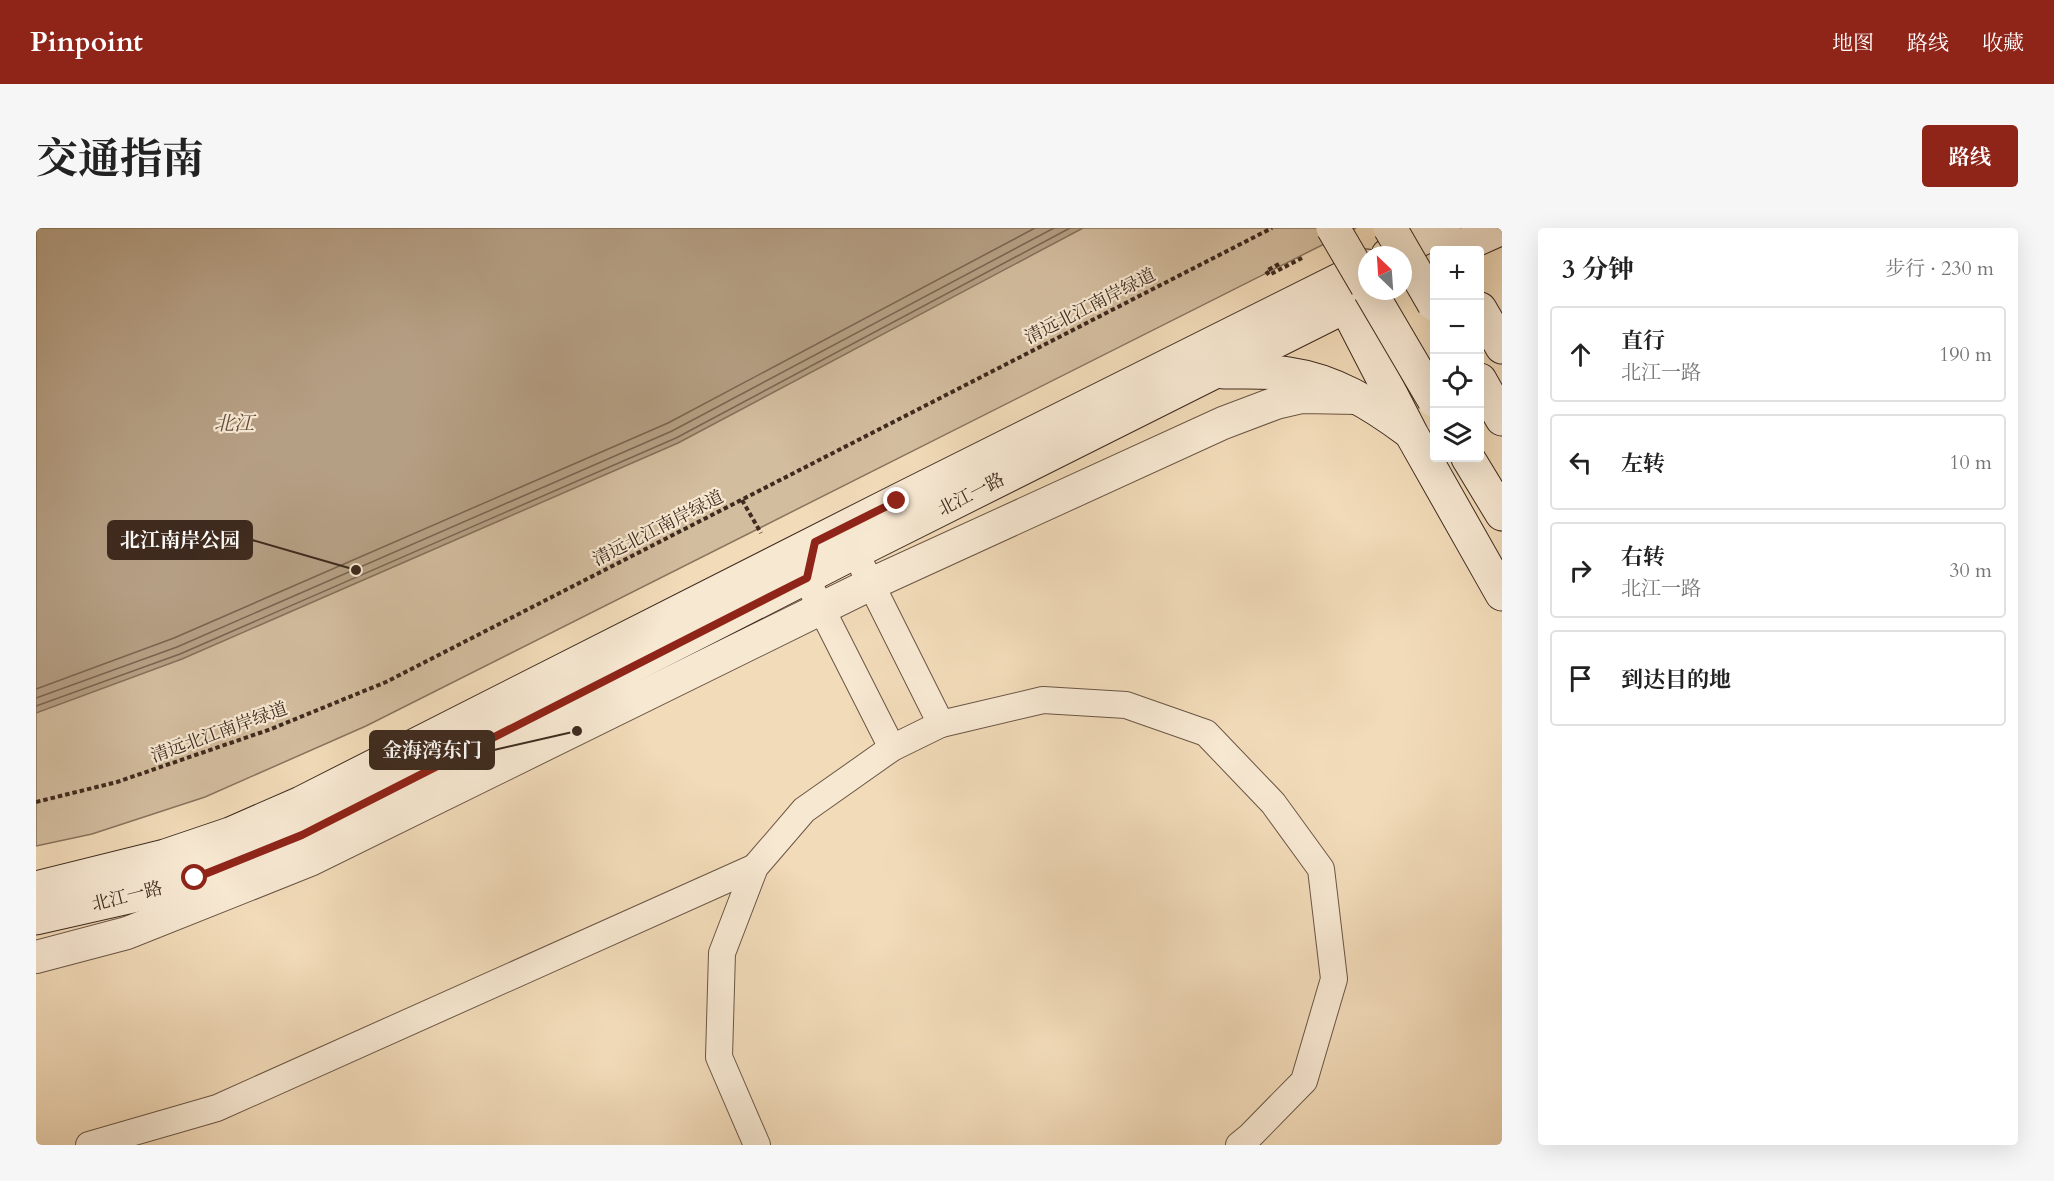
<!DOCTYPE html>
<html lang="zh">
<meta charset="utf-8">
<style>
:root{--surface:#fff;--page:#f6f6f6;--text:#222;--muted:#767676;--line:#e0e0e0;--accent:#8f2418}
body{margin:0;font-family:Cardo,"Noto Serif SC",serif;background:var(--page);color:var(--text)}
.controls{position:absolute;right:18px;top:18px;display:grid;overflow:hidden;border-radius:6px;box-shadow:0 6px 24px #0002}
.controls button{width:54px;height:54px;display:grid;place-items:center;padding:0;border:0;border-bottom:2px solid var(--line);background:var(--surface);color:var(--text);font:30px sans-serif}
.compass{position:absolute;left:1322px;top:18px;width:54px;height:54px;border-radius:50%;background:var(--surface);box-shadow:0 6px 24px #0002;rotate:335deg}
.stop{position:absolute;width:18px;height:18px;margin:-14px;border:4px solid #8f2418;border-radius:50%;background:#fff}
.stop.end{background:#8f2418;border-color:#fff;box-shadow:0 2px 6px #0008}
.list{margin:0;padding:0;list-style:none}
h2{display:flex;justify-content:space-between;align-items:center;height:78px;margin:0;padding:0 24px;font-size:26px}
h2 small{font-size:20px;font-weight:400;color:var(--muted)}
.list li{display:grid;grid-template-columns:39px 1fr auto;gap:18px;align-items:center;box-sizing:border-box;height:96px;margin:0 12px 12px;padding:0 12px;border:2px solid var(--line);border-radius:6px}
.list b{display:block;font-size:22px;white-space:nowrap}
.list p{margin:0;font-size:20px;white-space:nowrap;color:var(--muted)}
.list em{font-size:20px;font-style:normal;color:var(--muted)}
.icon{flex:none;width:33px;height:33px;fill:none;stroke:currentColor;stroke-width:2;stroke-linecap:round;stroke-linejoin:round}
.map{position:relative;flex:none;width:1466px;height:917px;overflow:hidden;border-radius:6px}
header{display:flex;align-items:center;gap:36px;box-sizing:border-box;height:84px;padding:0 30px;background:var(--accent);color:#fff}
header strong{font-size:28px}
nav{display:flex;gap:33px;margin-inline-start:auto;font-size:21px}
.intro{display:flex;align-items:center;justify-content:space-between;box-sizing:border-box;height:144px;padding:0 36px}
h1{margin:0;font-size:42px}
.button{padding:15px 27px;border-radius:6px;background:var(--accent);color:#fff;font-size:21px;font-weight:700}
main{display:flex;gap:36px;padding:0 36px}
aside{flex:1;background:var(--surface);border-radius:6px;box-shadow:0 6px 24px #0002}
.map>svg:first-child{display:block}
.green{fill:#d3bd9f;stroke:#88745e;stroke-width:1.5}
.water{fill:#b59f84;stroke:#85705b;stroke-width:1.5}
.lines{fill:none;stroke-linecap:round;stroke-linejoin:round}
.shore{stroke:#7a6451;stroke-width:1.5}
.minor-casing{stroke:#6b5645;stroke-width:28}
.tertiary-casing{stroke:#6b5645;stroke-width:34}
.secondary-casing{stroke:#3e2a1e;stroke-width:35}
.path{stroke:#3e2a1e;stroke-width:4;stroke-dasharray:4.5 3;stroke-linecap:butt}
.minor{stroke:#f7e8d2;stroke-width:26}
.tertiary{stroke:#f7e8d2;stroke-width:32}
.secondary{stroke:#f7e8d2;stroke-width:33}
.secondary-bridge-casing{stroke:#3e2a1e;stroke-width:35;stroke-linecap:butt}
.secondary-bridge{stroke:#f7e8d2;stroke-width:33}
.route{stroke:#8f2418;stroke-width:8}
.labels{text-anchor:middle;stroke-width:4.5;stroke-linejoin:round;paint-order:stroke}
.street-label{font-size:18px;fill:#3e2a1e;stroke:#f7e8d2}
.water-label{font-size:20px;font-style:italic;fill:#624d3d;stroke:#f7e8d2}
.leader{fill:none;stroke:#3e2a1e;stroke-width:2}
.callout-dot{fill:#3e2a1e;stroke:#f7e8d2;stroke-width:2}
.callout{fill:#3e2a1e;stroke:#3e2a1e;stroke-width:2}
.callout-label{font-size:20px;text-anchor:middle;font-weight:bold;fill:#fff}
</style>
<header>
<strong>Pinpoint</strong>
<nav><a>地图</a><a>路线</a><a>收藏</a></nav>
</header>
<div class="intro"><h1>交通指南</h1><a class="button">路线</a></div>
<main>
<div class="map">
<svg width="1466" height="917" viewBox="0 0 1466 917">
<rect width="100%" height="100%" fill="#f2dbb9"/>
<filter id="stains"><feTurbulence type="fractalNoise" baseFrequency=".00333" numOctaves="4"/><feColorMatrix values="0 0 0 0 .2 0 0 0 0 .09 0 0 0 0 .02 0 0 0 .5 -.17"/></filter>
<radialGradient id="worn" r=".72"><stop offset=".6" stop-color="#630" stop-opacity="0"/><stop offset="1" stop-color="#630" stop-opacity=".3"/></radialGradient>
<polygon class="green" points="607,0 1320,0 330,498 169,569 56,606 0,618 0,186"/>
<polygon class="water" points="0,0 1047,0 642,215 146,431 0,485"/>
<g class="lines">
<g class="shore">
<polyline points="0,461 138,410 632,195 999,0"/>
<polyline points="0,470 141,419 636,203 1018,0"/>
<polyline points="0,478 144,426 640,210 1034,0"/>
</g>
<g class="minor-casing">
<g id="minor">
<polyline points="802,320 819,324 905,496"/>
<polyline points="777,364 856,520"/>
<polyline points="53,917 181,880 719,639"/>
<polyline points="721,917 683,829 686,725 719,639 768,582 856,520 905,496 1007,472 1090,477 1170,505 1237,575 1285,641 1298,751 1268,853 1214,908 1203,917"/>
</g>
</g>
<g class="tertiary-casing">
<polyline id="tertiary" points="0,729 91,705 274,632 835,356 1187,195 1240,175 1266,169 1321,170"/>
</g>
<g class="secondary-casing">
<g id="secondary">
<polyline points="1417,22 1466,0"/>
<polyline points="1352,27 1408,0"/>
<polyline points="1323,62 1310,79 1376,207 1466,366"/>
<polyline points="1444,81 1466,119"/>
<path d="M1188 144C1210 144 1232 143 1253 146 1297 152 1336 176 1371 202"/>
<polyline points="1444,152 1466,191"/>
<polyline points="1432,230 1466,286"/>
<polyline points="0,660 129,628 194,606 265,575 861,273 1331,38"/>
<polyline points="0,690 106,666 159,650 266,607 819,324 1340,63"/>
</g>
</g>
<g class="path">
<polyline points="1243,36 1230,43 1233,47 1266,30"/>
<polyline points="706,272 725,305"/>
<polyline points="0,574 81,554 235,501 350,454 1236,0"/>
</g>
<use href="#minor" class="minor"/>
<use href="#tertiary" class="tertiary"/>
<use href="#secondary" class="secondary"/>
<g class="secondary-bridge-casing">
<g id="secondary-bridge">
<polyline points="1297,0 1331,58"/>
<polyline points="1354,0 1398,76"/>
<polyline points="1334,63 1398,172"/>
</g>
</g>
<use href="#secondary-bridge" class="secondary-bridge"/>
</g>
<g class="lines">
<polyline class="route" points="159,650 266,607 759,356 771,350 779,314 861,273"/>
</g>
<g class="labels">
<g class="street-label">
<text transform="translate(1054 78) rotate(-27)" y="6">清远北江南岸绿道</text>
<text transform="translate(935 266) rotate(-27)" y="6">北江一路</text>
<text transform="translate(622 300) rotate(-27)" y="6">清远北江南岸绿道</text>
<text transform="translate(183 504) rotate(-20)" y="6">清远北江南岸绿道</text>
<text transform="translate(91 668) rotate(-14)" y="6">北江一路</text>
</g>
<g class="water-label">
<text x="198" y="202">北江</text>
</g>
</g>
<path class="leader" d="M320 342L216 312M541 503L458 522"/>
<g class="callout-dot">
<circle cx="320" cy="342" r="6"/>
<circle cx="541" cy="503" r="6"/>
</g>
<g class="callout">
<rect x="72" y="293" width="144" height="38" rx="6"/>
<rect x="334" y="503" width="124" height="38" rx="6"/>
</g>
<g class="callout-label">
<text x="144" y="319">北江南岸公园</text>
<text x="396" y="529">金海湾东门</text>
</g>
<rect width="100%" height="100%" filter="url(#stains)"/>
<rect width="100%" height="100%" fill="url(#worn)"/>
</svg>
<div class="controls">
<button>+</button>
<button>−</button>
<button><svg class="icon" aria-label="locate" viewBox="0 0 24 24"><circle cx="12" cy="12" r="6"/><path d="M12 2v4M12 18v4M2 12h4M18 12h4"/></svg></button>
<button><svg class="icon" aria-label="layers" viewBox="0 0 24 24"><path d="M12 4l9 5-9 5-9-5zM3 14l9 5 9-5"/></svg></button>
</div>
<svg class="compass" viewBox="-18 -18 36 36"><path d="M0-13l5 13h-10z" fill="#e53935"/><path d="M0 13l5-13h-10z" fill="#767676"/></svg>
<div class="stop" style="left:159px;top:650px"></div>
<div class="stop end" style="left:861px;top:273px"></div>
</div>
<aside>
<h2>3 分钟<small>步行 · 230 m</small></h2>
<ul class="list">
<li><svg class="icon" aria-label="ahead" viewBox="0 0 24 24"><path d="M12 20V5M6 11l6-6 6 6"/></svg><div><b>直行</b><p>北江一路</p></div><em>190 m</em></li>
<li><svg class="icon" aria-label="left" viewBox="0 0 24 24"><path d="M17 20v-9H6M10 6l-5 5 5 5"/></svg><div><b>左转</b></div><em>10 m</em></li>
<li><svg class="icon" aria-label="right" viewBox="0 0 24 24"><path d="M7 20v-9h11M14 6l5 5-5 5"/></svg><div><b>右转</b><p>北江一路</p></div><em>30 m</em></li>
<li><svg class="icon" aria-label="arrive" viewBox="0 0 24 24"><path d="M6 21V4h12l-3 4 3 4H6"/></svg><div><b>到达目的地</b></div></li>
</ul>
</aside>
</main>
